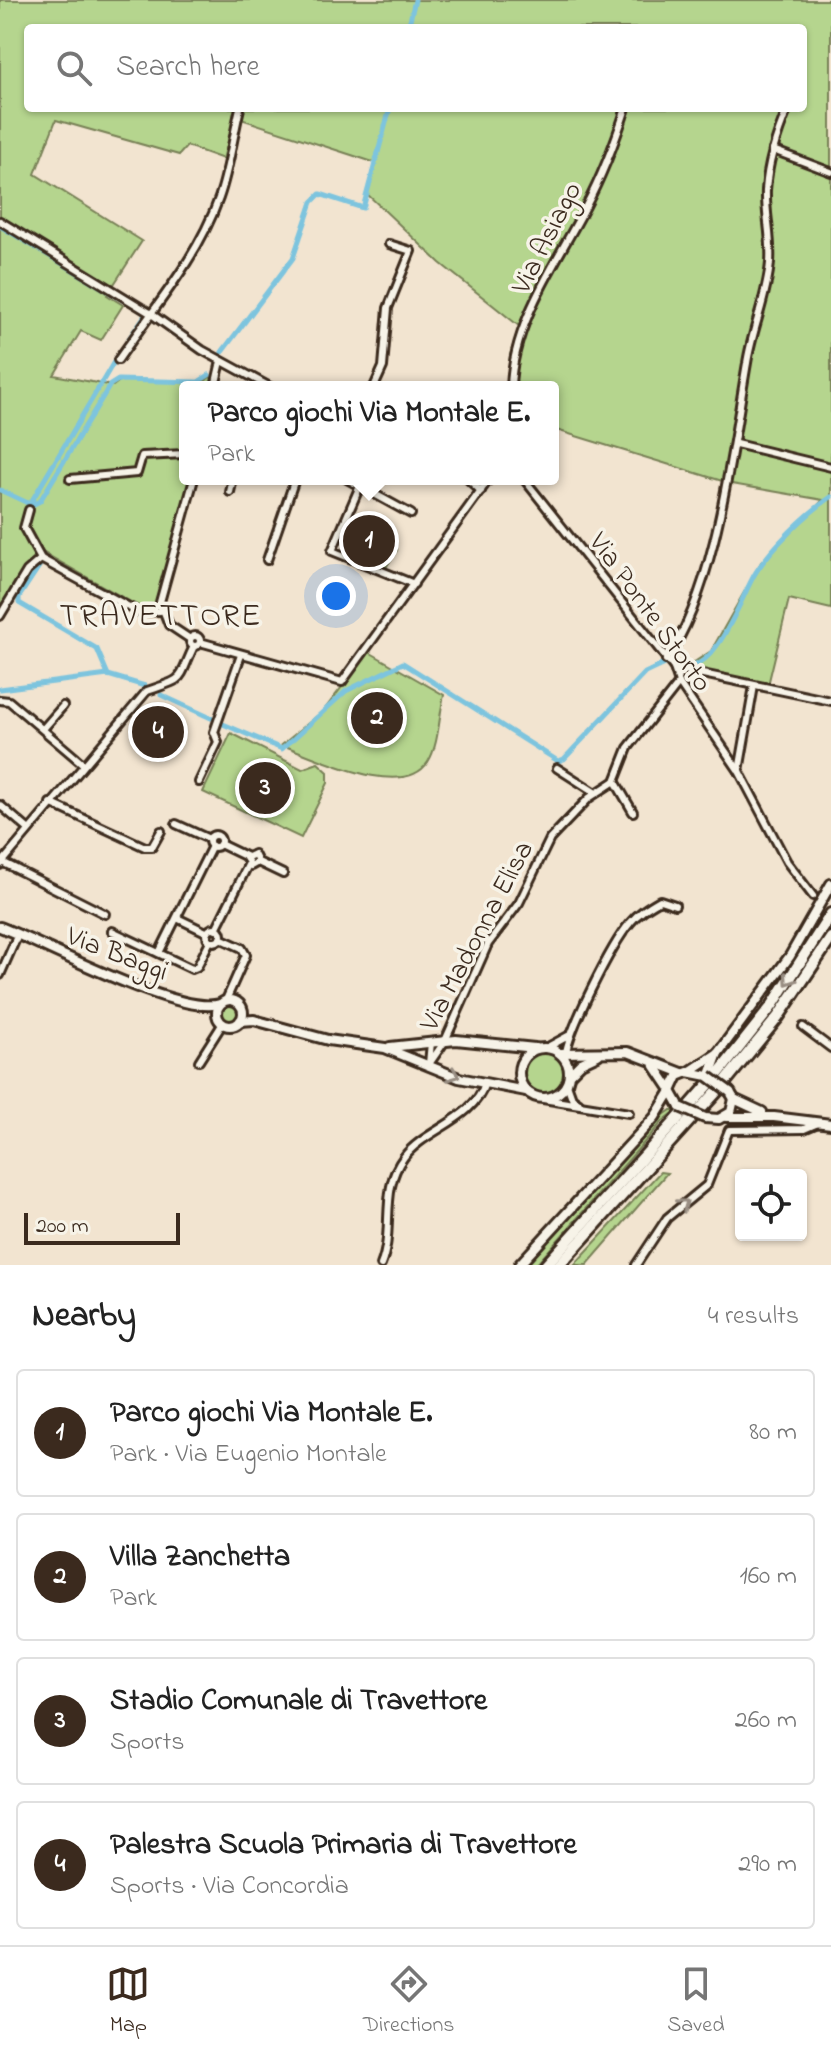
<!DOCTYPE html>
<meta charset="utf-8">
<style>
:root{--surface:#fff;--page:#f6f6f6;--text:#222;--muted:#767676;--line:#e0e0e0;--accent:#3b2a1e}
body{margin:0;font-family:"Indie Flower",sans-serif;background:var(--page);color:var(--text)}
.controls{position:absolute;right:24px;bottom:24px;display:grid;overflow:hidden;border-radius:8px;box-shadow:0 2px 6px #0004}
.controls button{width:72px;height:72px;display:grid;place-items:center;padding:0;border:0;border-bottom:2px solid var(--line);background:var(--surface);color:var(--text);font:40px sans-serif}
.scale{position:absolute;left:24px;bottom:20px;width:156px;box-sizing:border-box;padding-left:8px;border:4px solid #3b2a1e;border-top:0;font-size:22px;line-height:28px;white-space:nowrap;color:#3b2a1e;-webkit-text-stroke:6px #f7f3e8;paint-order:stroke}
.you{position:absolute;left:336px;top:596px;width:28px;height:28px;margin:-20px;border:6px solid #fff;border-radius:50%;background:#1a73e8;box-shadow:0 0 0 12px #1a73e833}
.badge{display:grid;place-items:center;width:52px;height:52px;border-radius:50%;background:var(--accent);color:#fff;font-size:26px;font-weight:700}
.pin{position:absolute;translate:-50% -50%;border:4px solid #fff;box-shadow:0 2px 8px #0006}
.popup{position:absolute;left:179px;top:381px;width:380px;height:104px;box-sizing:border-box;display:grid;place-content:center;border-radius:8px;background:var(--surface);filter:drop-shadow(0 2px 6px #0005);font-size:26px;white-space:nowrap;color:var(--muted)}
.popup b{font-size:30px;color:var(--text)}
.popup::after{content:'';position:absolute;left:50%;top:100%;margin-left:-16px;border:16px solid transparent;border-top-color:var(--surface)}
.list{margin:0;padding:0;list-style:none}
h2{display:flex;justify-content:space-between;align-items:center;height:104px;margin:0;padding:0 32px;font-size:34px}
h2 small{font-size:26px;font-weight:400;color:var(--muted)}
.list li{display:grid;grid-template-columns:52px 1fr auto;gap:24px;align-items:center;box-sizing:border-box;height:128px;margin:0 16px 16px;padding:0 16px;border:2px solid var(--line);border-radius:8px}
.list b{display:block;font-size:30px;white-space:nowrap}
.list p{margin:0;font-size:26px;white-space:nowrap;color:var(--muted)}
.list em{font-size:26px;font-style:normal;color:var(--muted)}
.icon{flex:none;width:44px;height:44px;fill:none;stroke:currentColor;stroke-width:2;stroke-linecap:round;stroke-linejoin:round}
.map{position:relative;flex:none;width:831px;height:1265px;overflow:hidden}
.search{position:absolute;background:var(--surface);box-shadow:0 2px 6px #0004;left:24px;right:24px;top:24px;height:88px;display:flex;align-items:center;gap:20px;box-sizing:border-box;padding:0 28px;border-radius:8px;color:var(--muted);font-size:30px}
.sheet{height:680px;background:var(--surface)}
nav{display:flex;justify-content:space-around;align-items:center;box-sizing:border-box;height:112px;border-top:2px solid var(--line);background:var(--surface);font-size:22px;color:var(--muted)}
nav a{display:grid;justify-items:center;gap:4px}
nav .on{color:var(--accent)}
.map>svg:first-child{display:block}
.green{fill:#b5d58e;stroke:#788056;stroke-width:2;fill-rule:evenodd}
.lines{fill:none;stroke-linecap:round;stroke-linejoin:round}
.canal{stroke:#7dc4de;stroke-width:5}
.minor-casing{stroke:#3b2a1e;stroke-width:12}
.major-casing{stroke:#3b2a1e;stroke-width:14}
.highway-casing{stroke:#3b2a1e;stroke-width:16}
.minor{stroke:#f7f3e8;stroke-width:6}
.major{stroke:#f7f3e8;stroke-width:8}
.highway{stroke:#f7f3e8;stroke-width:10}
.major-bridge-casing{stroke:#3b2a1e;stroke-width:14;stroke-linecap:butt}
.major-bridge{stroke:#f7f3e8;stroke-width:8}
.oneway{stroke:#998e83}
.labels{text-anchor:middle;stroke-width:7;stroke-linejoin:round;paint-order:stroke}
.street-label{font-size:28px;fill:#3b2a1e;stroke:#f7f3e8}
.quarter-label{font-size:32px;letter-spacing:2px;fill:#3b2a1e;stroke:#f7f3e8}
</style>
<div class="map">
<svg width="831" height="1265" viewBox="0 0 831 1265">
<rect width="100%" height="100%" fill="#f2e4d0"/>
<filter id="ink" filterUnits="userSpaceOnUse"><feTurbulence type="fractalNoise" baseFrequency=".0125" numOctaves="2"/><feDisplacementMap in="SourceGraphic" scale="16" xChannelSelector="R" yChannelSelector="G"/><feConvolveMatrix kernelMatrix="1 2 1 2 8 2 1 2 1" color-interpolation-filters="sRGB"/></filter>
<g filter="url(#ink)">
<g class="green">
<path d="M0 0H831V609L789 599 768 685 692 671 690 665 711 651 761 562 823 500 732 484 553 429V387H507L510 355 519 326 440 263 367 194 376 163 235 117 223 159 187 146 179 155 56 120 35 174 142 241 107 295 123 305 101 340 81 331 54 375 113 386 122 379 204 382 210 377 217 382 215 387H185V479H195L156 603 140 607 44 553 29 565 0 616ZM28 28H803V108H28Z"/>
<polygon points="367,526 397,550 385,569 347,555 356,528 363,532"/>
<path d="M369 652 444 695C439 715 439 745 428 762 403 801 316 757 282 745L324 710Z"/>
<polygon points="231,733 302,769 318,763 328,772 328,783 301,838 203,792"/>
<circle cx="229" cy="1012" r="9"/>
<circle cx="544" cy="1073" r="20"/>
<polygon points="671,1110 677,1110 663,1121 536,1265 525,1265 658,1119"/>
<polygon points="660,1172 667,1173 587,1265 574,1265"/>
</g>
<g class="lines">
<g class="canal">
<polyline points="408,28 415,0"/>
<polyline points="0,226 126,302"/>
<polyline points="128,340 146,314 141,311"/>
<polyline points="222,352 293,258 312,202 320,194 363,208 390,108"/>
<polyline points="0,490 32,505 40,501 110,385 118,380 198,382 209,375"/>
<polyline points="27,509 118,355"/>
<polyline points="40,565 19,597 19,603 97,649 108,675"/>
<path d="M684 667C718 670 741 596 756 572 773 546 805 515 831 497"/>
<polyline points="0,689 108,675 145,686"/>
<polyline points="161,695 211,718"/>
<polyline points="223,724 282,749 346,691 403,663 558,761 564,759 645,673 664,664"/>
</g>
<g class="minor-casing">
<g id="minor">
<polyline points="773,150 831,172"/>
<polyline points="0,221 150,313 202,350 270,387"/>
<path d="M118 360C153 309 198 258 219 198 229 170 233 137 240 108"/>
<polyline points="215,387 221,361"/>
<polyline points="374,387 383,367 388,308 411,251 389,244"/>
<path d="M511 387C513 322 557 262 586 206 603 174 615 142 626 108"/>
<polyline points="736,444 831,467"/>
<polyline points="70,479 137,473 142,456 185,454"/>
<polyline points="347,479 411,514"/>
<polyline points="363,479 332,551 414,584"/>
<polyline points="468,479 481,491"/>
<polyline points="524,479 674,668 679,683 739,771 787,862 813,896"/>
<polyline points="230,492 233,479"/>
<polyline points="29,510 24,528 41,559"/>
<polyline points="267,560 295,479"/>
<polyline points="0,616 27,571 41,559 138,612 160,611"/>
<circle cx="195" cy="641" r="5"/>
<polyline points="190,639 169,625 160,602 194,479"/>
<polyline points="200,642 342,682 489,479"/>
<path d="M666 660C716 590 732 448 747 363 752 330 767 297 770 263 772 238 765 214 766 190 768 161 777 134 788 108"/>
<polyline points="674,668 831,701"/>
<polyline points="0,700 9,701 83,764"/>
<polyline points="43,729 63,706"/>
<polyline points="557,768 596,793"/>
<polyline points="739,771 754,686"/>
<polyline points="615,781 633,812"/>
<polyline points="199,782 218,742 214,732 241,655"/>
<polyline points="50,803 145,847 152,847 161,831"/>
<polyline points="0,805 28,829"/>
<polyline points="176,824 209,839"/>
<circle cx="215" cy="841" r="6"/>
<polyline points="220,844 247,857"/>
<polyline points="2,862 105,914"/>
<polyline points="258,862 251,866 246,858 254,854 258,862 283,874"/>
<path d="M0 865 147 691C187 678 177 682 194 646"/>
<polyline points="177,918 208,933"/>
<circle cx="214" cy="935" r="7"/>
<polyline points="216,929 248,865"/>
<polyline points="112,931 192,969 197,967 210,941"/>
<polyline points="220,938 242,948 246,955 226,1000"/>
<polyline points="159,953 212,846"/>
<polyline points="0,975 18,934"/>
<polyline points="803,1027 831,1048"/>
<polyline points="546,1048 570,1035"/>
<path d="M565 1059C566 1034 612 944 630 923 638 913 648 907 660 900L675 905"/>
<polyline points="199,1061 223,1023"/>
<polyline points="429,1064 445,1041 488,944 519,903 550,839 589,798 615,781 628,748 679,683"/>
<polyline points="429,1064 431,1042"/>
<polyline points="567,1084 572,1098 579,1103"/>
<polyline points="543,1099 629,1113"/>
<path d="M381 1265C395 1231 379 1189 404 1157 425 1129 474 1120 485 1083"/>
<polyline points="636,1265 667,1218 707,1185 729,1130 804,1129 818,1123"/>
</g>
</g>
<g class="major-casing">
<g id="major">
<path d="M0 927C45 944 178 1016 220 1004"/>
<circle cx="230" cy="1013" r="13"/>
<polyline points="240,1021 254,1020 328,1040 385,1048 459,1078 526,1091"/>
<polyline points="390,1047 456,1040 535,1048"/>
<circle cx="544" cy="1073" r="25"/>
<polyline points="560,1053 628,1052 682,1073"/>
<polyline points="655,1066 671,1090"/>
<polyline points="689,1072 718,1053"/>
<polyline points="711,1072 718,1053 790,956 831,884"/>
<polyline points="570,1074 581,1063 598,1055"/>
<polyline points="734,1099 762,1112"/>
<polyline points="680,1107 671,1091 678,1076 688,1072 708,1076"/>
<polyline points="726,1117 774,1117 831,1124"/>
<polyline points="705,1118 719,1119 731,1112 734,1099 730,1092"/>
<polyline points="519,1265 655,1117 671,1091"/>
</g>
</g>
<g class="highway-casing">
<g id="highway">
<polyline points="718,1074 772,1006 831,914"/>
<polyline points="725,1082 778,1017 831,938"/>
<polyline points="689,1107 710,1083"/>
<polyline points="698,1112 719,1089"/>
<polyline points="546,1265 682,1114"/>
<polyline points="559,1265 691,1119"/>
</g>
</g>
<use href="#minor" class="minor"/>
<use href="#major" class="major"/>
<use href="#highway" class="highway"/>
<g class="major-bridge-casing">
<g id="major-bridge">
<polyline points="708,1076 730,1092"/>
<polyline points="680,1107 705,1118"/>
</g>
</g>
<use href="#major-bridge" class="major-bridge"/>
</g>
<defs><path id="oneway-chevron" d="M-2-3.5L2.5 0L-2 3.5" fill="none" stroke-width="1.6" stroke-linecap="round" stroke-linejoin="round" transform="scale(2)"/></defs>
<g class="oneway">
<use href="#oneway-chevron" transform="translate(789 980) rotate(124)"/>
<use href="#oneway-chevron" transform="translate(454 1075) rotate(21)"/>
<use href="#oneway-chevron" transform="translate(683 1204) rotate(-37)"/>
</g>
</g>
<g class="labels">
<g class="street-label">
<text transform="translate(545 237) rotate(-63)" y="10">Via Asiago</text>
<text transform="translate(652 611) rotate(54)" y="10">Via Ponte Storto</text>
<text transform="translate(475 935) rotate(-62)" y="10">Via Madonna Elisa</text>
<text transform="translate(118 952) rotate(21)" y="10">Via Baggi</text>
</g>
<g class="quarter-label">
<text x="161" y="625">TRAVETTORE</text>
</g>
</g>
</svg>
<div class="controls">
<button><svg class="icon" aria-label="locate" viewBox="0 0 24 24"><circle cx="12" cy="12" r="6"/><path d="M12 2v4M12 18v4M2 12h4M18 12h4"/></svg></button>
</div>
<div class="scale">200 m</div>
<div class="you"></div>
<div class="pin badge" style="left:369px;top:541px">1</div>
<div class="popup"><b>Parco giochi Via Montale E.</b>Park</div>
<div class="pin badge" style="left:377px;top:718px">2</div>
<div class="pin badge" style="left:265px;top:788px">3</div>
<div class="pin badge" style="left:158px;top:732px">4</div>
<div class="search"><svg class="icon" aria-label="search" viewBox="0 0 24 24"><circle cx="10" cy="10" r="6"/><path d="M15 15l6 6"/></svg>Search here</div>
</div>
<section class="sheet">
<h2>Nearby<small>4 results</small></h2>
<ul class="list">
<li><span class="badge">1</span><div><b>Parco giochi Via Montale E.</b><p>Park · Via Eugenio Montale</p></div><em>80 m</em></li>
<li><span class="badge">2</span><div><b>Villa Zanchetta</b><p>Park</p></div><em>160 m</em></li>
<li><span class="badge">3</span><div><b>Stadio Comunale di Travettore</b><p>Sports</p></div><em>260 m</em></li>
<li><span class="badge">4</span><div><b>Palestra Scuola Primaria di Travettore</b><p>Sports · Via Concordia</p></div><em>290 m</em></li>
</ul>
</section>
<nav>
<a class="on"><svg class="icon" aria-label="map" viewBox="0 0 24 24"><path d="M3 6l6-2 6 2 6-2v14l-6 2-6-2-6 2zM9 4v14M15 6v14"/></svg>Map</a>
<a><svg class="icon" aria-label="directions" viewBox="0 0 24 24"><path d="M12 3l9 9-9 9-9-9zM9 14v-3h6M13 9l2 2-2 2"/></svg>Directions</a>
<a><svg class="icon" aria-label="saved" viewBox="0 0 24 24"><path d="M7 4h10v16l-5-4-5 4z"/></svg>Saved</a>
</nav>
